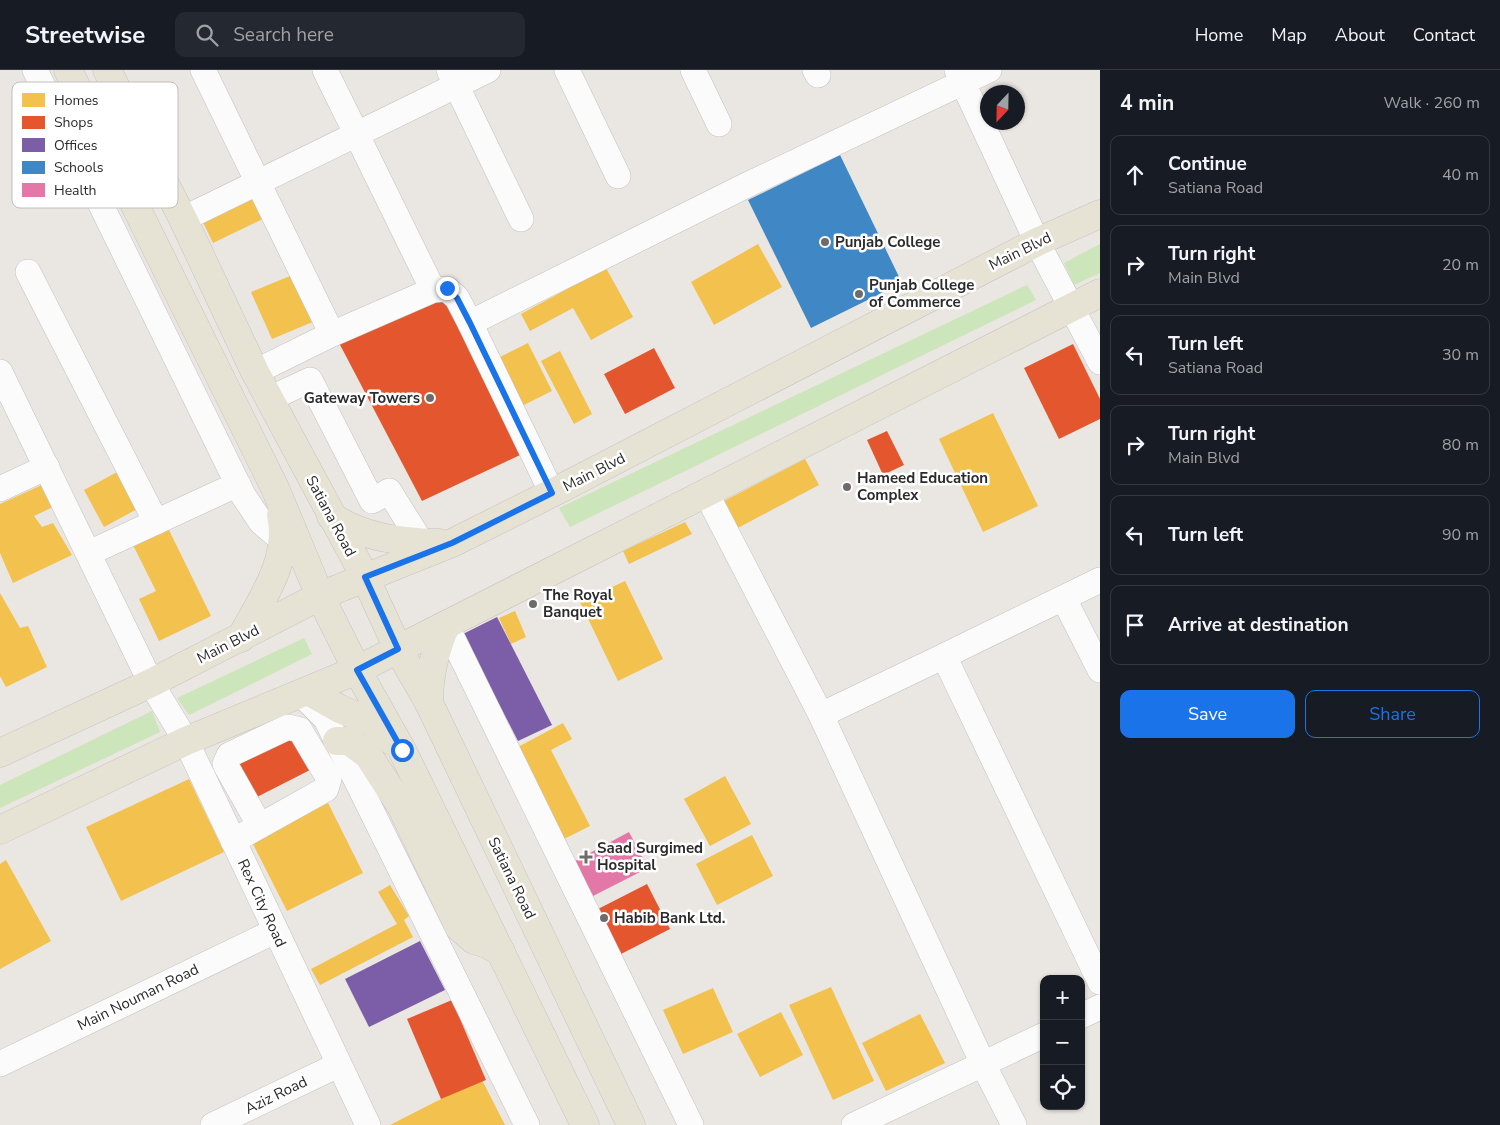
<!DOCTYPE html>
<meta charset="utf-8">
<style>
:root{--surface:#171b24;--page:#242831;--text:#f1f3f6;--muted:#9ea1a6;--line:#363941;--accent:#1a73e8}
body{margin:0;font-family:"Nunito Sans",sans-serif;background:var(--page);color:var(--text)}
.controls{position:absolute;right:15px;bottom:15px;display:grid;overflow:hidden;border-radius:10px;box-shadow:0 1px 4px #0004}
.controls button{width:45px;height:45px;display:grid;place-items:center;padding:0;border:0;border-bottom:1px solid var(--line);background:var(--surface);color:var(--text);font:25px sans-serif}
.compass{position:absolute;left:980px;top:15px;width:45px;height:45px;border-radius:50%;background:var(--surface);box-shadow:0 1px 4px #0004;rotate:202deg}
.stop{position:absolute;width:15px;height:15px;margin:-11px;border:4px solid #1a73e8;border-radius:50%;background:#fff}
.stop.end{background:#1a73e8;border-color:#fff;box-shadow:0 1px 5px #0008}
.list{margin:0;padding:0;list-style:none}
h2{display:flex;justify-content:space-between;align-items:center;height:65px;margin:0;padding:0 20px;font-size:21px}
h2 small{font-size:16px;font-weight:400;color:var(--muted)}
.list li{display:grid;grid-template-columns:32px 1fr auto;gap:15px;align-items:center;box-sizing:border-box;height:80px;margin:0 10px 10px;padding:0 10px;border:1px solid var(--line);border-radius:10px}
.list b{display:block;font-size:19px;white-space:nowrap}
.list p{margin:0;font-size:16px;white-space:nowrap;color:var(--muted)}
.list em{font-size:16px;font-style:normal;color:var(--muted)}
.actions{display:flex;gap:10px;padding:15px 20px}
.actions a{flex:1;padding:11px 0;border:1px solid var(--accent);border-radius:10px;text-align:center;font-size:18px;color:var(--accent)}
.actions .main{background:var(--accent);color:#fff}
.icon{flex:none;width:28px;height:28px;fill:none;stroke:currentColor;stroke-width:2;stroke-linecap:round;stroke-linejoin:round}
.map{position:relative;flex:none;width:1100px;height:1055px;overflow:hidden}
header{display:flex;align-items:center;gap:30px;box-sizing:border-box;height:70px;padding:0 25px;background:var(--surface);border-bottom:1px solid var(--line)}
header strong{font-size:24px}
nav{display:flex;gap:28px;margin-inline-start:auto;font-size:18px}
.search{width:350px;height:45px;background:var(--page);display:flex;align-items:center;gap:12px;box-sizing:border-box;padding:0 18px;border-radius:10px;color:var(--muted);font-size:19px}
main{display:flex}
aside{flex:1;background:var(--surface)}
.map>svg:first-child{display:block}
.green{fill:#cce5ba}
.homes{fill:#f2c14e}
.shops{fill:#e4572e}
.offices{fill:#7b5ea7}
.schools{fill:#3f88c5}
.health{fill:#e377a8}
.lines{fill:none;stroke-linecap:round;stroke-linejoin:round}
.minor-casing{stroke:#c3c2c2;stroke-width:26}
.major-casing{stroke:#c5c4c2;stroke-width:29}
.minor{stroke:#fcfbfb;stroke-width:25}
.major{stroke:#e7e3d4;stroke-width:28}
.route{stroke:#1a73e8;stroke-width:6}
.poi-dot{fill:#6e6c6b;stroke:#fff;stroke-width:2}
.labels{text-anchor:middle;stroke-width:5;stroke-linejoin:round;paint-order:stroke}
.poi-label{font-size:15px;font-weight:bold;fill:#2b2b2b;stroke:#fff;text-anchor:start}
.street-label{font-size:15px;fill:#2b2b2b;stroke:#fff}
.key{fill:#fff;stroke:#bfbfbf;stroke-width:1}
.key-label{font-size:14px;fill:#2b2b2b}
</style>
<header>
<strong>Streetwise</strong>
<div class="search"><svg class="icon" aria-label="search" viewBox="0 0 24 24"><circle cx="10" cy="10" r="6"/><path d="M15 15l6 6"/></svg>Search here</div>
<nav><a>Home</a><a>Map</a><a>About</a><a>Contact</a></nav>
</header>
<main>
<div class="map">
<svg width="1100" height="1055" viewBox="0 0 1100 1055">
<rect width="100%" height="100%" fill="#eae6e2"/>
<g class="green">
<polygon points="1100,174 1100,203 1074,215 1064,193"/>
<polygon points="1027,215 1036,230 570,457 559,438"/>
<polygon points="304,568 312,584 189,645 177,628"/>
<polygon points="152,641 160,662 0,738 0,715"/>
</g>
<g class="homes">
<polygon points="254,127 265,148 213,173 203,152"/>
<polygon points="758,174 782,217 714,255 691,212"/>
<polygon points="606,198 633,247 591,270 573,238 530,261 521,244"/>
<polygon points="295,204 315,251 272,269 251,222"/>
<polygon points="528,273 552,321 522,336 498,288"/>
<polygon points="560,281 592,344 574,354 541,291"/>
<polygon points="993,343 1038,436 983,462 939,369"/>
<polygon points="805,389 819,415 734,460 720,433"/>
<polygon points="119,401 139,438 104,457 84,420"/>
<polygon points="44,414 53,437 34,446 42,457 53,453 72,485 13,513 0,483 0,434"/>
<polygon points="685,452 692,464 629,494 623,481"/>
<polygon points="166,454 211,546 159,571 139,529 156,521 131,471"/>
<polygon points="625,511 663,589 618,611 580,532"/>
<polygon points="0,523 20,558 28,556 47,597 6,617 0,606"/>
<polygon points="515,541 526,567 511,574 499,548"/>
<polygon points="563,653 572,669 551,680 590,756 564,769 518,677"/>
<polygon points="725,706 751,754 710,776 684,729"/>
<polygon points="189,709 224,782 121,831 86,757"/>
<polygon points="328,733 363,803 287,841 252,772"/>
<polygon points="752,765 773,806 717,835 696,794"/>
<polygon points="6,790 51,871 0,899 0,794"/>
<polygon points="390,815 409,846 404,850 413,867 320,915 311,899 397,854 378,822"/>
<polygon points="831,917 874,1011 833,1030 789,935"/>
<polygon points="713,918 733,962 683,984 663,940"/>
<polygon points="781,942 803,985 760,1007 737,964"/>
<polygon points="920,944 945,993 886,1021 862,973"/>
<polygon points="481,1008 505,1055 390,1055 441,1029"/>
</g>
<g class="shops">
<polygon points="444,227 520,385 422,431 338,271"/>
<polygon points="1073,274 1100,329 1100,349 1059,369 1024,298"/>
<polygon points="654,278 675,318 625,344 604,304"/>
<polygon points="887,361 904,395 883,405 867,370"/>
<polygon points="291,664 310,700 253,729 235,692"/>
<polygon points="647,814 670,859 621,884 598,839"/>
<polygon points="452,930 486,1010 441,1029 407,949"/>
</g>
<g class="offices">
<polygon points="497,547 552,655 518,671 463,564"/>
<polygon points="420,871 445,920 369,957 345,909"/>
</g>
<polygon class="schools" points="840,85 902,213 811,258 748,130"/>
<polygon class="health" points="629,762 648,798 593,826 575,791"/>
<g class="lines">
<g class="minor-casing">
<g id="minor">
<polyline points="35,0 243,425 261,452 283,471"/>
<polyline points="203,0 332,264"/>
<polyline points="325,0 433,220"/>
<polyline points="449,0 521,149"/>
<polyline points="567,0 618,106"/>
<polyline points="693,0 719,54"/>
<polyline points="815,0 818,5"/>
<polyline points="957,0 1037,172 1100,292"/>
<polyline points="183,149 488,0"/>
<polyline points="28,202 156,452"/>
<polyline points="470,253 747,115 989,0"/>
<polyline points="0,302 151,613 186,671 368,1055"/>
<polyline points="255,302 332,264 433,220 447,219 457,228 470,253 552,423"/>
<polyline points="269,329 310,310 372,431 389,421 421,472"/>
<polyline points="0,419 47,397"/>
<polyline points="706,423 821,645 983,994 1014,1055"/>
<polyline points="89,483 238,414"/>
<polyline points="1100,510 944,586 1100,912"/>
<polyline points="1064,529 1100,600"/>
<polyline points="446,555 691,1055"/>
<polyline points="300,623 326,649 527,1055"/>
<polyline points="821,645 944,586"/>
<polyline points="233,771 326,719 329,709 300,660 288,657 229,685 225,694 260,756"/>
<polyline points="1081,946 1100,937"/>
<polyline points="0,994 275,861"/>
<polyline points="213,1055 338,995"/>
<polyline points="854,1055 1044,965"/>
</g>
</g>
<g class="major-casing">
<g id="major">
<polyline points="68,0 275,418 320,526 357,600 402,680 585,1055"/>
<polyline points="107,0 183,149 255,302 365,507 398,579 429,633 631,1055"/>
<path d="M331 446C363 468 401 472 439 473"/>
<path d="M241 568C261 530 291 490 281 445"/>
<polyline points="308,621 340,639 371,652 392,671"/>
<path d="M429 633C429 604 435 581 446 555"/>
<polyline points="337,671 349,671 368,685 401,736 459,857 474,870 487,874 501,882"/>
<polyline points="0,683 151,613 320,526 452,473 552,423 1037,172 1100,144"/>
<polyline points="0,760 186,671 357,600 1100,223"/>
</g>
</g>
<use href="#minor" class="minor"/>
<use href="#major" class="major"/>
</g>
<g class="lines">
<polyline class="route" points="402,680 357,600 398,579 365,507 452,473 552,423 470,253 457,228 447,218"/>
</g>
<g class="poi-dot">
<circle cx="825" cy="172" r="5"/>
<circle cx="859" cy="224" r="5"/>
<circle cx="430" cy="328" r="5"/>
<circle cx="847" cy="417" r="5"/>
<circle cx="533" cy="534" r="5"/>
<path d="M583.5 779.5h5v5h5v5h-5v5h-5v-5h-5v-5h5z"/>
<circle cx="604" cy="848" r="5"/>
</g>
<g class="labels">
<g class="poi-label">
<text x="835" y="177">Punjab College</text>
<text x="869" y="220">Punjab College<tspan x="869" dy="17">of Commerce</tspan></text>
<text x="420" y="333" text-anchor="end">Gateway Towers</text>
<text x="857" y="413">Hameed Education<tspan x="857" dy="17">Complex</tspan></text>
<text x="543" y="530">The Royal<tspan x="543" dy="17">Banquet</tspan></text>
<text x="597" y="783">Saad Surgimed<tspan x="597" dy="17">Hospital</tspan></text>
<text x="614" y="853">Habib Bank Ltd.</text>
</g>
<g class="street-label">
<text transform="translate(1020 181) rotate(-26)" y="5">Main Blvd</text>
<text transform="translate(594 402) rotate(-27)" y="5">Main Blvd</text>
<text transform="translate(331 446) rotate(62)" y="5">Satiana Road</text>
<text transform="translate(228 574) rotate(-27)" y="5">Main Blvd</text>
<text transform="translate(512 808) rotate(64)" y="5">Satiana Road</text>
<text transform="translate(262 833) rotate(65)" y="5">Rex City Road</text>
<text transform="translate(138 927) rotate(-26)" y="5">Main Nouman Road</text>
<text transform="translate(276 1025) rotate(-26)" y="5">Aziz Road</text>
</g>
</g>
<rect x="12" y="12" width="166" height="126" rx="8" class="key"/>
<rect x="22" y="23" width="23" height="14" fill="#f2c14e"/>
<rect x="22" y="46" width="23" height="13" fill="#e4572e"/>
<rect x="22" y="68" width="23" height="14" fill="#7b5ea7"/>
<rect x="22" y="91" width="23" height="13" fill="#3f88c5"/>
<rect x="22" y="113" width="23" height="14" fill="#e377a8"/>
<g class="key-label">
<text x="54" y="35">Homes</text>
<text x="54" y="57">Shops</text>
<text x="54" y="80">Offices</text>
<text x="54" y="102">Schools</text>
<text x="54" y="125">Health</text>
</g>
</svg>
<div class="controls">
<button>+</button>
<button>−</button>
<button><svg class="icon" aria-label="locate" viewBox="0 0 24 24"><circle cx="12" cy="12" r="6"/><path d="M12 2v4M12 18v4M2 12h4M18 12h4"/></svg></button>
</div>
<svg class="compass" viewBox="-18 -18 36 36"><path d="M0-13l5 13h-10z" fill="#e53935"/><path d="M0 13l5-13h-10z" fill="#9ea1a6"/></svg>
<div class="stop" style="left:402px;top:680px"></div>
<div class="stop end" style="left:447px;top:218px"></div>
</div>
<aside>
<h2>4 min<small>Walk · 260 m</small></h2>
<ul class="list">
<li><svg class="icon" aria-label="ahead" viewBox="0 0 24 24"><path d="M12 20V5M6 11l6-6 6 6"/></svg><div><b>Continue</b><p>Satiana Road</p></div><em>40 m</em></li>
<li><svg class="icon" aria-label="right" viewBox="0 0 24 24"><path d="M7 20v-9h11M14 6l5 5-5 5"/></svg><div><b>Turn right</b><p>Main Blvd</p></div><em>20 m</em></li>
<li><svg class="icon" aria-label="left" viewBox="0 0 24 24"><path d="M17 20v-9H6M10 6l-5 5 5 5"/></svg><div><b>Turn left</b><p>Satiana Road</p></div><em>30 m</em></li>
<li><svg class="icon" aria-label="right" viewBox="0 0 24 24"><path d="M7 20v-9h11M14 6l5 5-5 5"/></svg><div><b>Turn right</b><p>Main Blvd</p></div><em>80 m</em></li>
<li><svg class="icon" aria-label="left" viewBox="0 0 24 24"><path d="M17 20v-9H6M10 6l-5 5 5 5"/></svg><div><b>Turn left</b></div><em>90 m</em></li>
<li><svg class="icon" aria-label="arrive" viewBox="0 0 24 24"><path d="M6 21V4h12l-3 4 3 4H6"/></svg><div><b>Arrive at destination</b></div></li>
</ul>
<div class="actions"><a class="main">Save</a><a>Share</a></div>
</aside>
</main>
